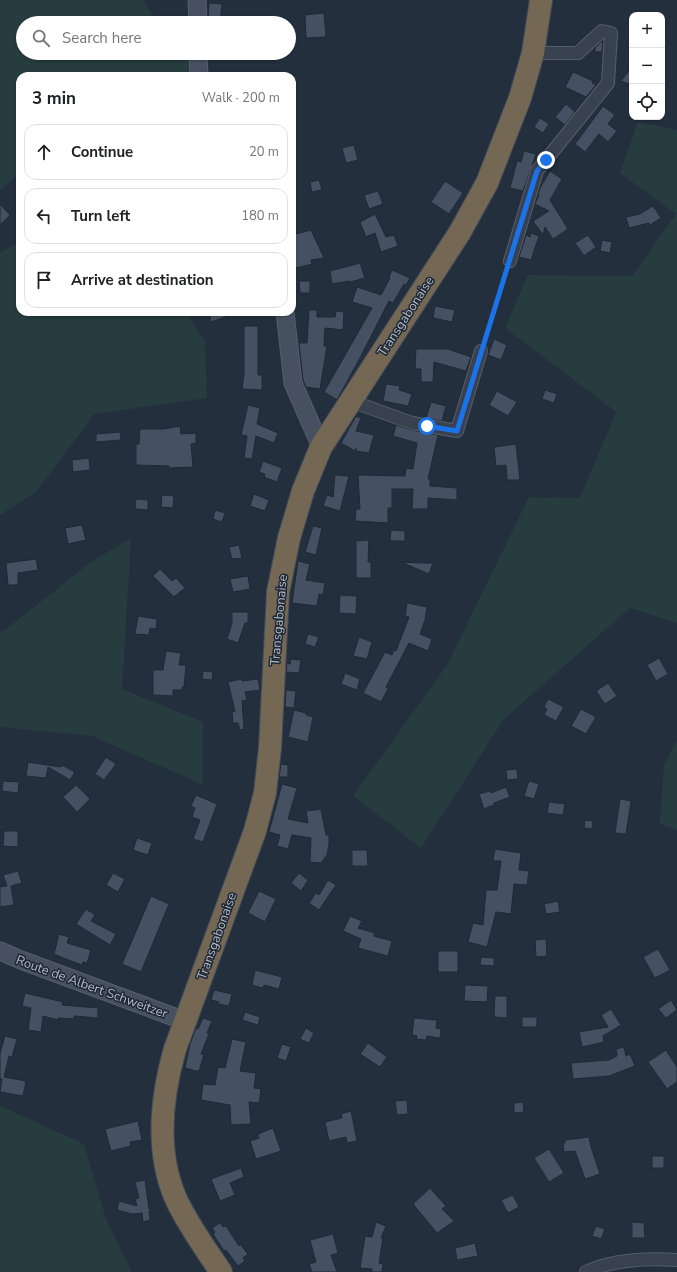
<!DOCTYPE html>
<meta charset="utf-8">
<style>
:root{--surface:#fff;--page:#f6f6f6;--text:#202124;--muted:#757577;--line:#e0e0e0}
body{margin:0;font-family:"Nunito Sans",sans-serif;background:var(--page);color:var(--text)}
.controls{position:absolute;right:12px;top:12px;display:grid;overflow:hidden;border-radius:8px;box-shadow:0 1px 3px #0004}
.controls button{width:36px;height:36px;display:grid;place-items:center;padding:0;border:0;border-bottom:1px solid var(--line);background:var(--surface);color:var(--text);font:20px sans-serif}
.stop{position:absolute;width:12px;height:12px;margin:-9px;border:3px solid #1a73e8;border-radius:50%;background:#fff}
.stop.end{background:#1a73e8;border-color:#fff;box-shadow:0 1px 4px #0008}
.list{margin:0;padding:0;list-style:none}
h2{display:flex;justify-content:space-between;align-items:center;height:52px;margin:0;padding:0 16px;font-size:17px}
h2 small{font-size:13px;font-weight:400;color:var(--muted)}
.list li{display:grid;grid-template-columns:26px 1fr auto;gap:12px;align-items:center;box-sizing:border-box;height:56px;margin:0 8px 8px;padding:0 8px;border:1px solid var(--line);border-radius:12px}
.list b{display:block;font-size:15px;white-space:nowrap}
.list em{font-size:13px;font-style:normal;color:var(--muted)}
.icon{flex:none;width:22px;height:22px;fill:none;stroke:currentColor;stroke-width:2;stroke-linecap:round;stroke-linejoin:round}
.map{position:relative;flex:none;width:677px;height:1272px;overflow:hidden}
.search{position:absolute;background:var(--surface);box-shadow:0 1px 3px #0004;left:16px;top:16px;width:280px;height:44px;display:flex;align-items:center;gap:10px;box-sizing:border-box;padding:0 14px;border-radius:22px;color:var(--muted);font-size:15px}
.panel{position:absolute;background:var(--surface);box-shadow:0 1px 3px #0004;left:16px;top:72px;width:280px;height:244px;border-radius:12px}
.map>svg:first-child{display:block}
.green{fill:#263c3f}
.building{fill:#455162;stroke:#1f2835}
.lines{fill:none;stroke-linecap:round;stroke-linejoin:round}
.street-casing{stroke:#565f6c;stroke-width:14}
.secondary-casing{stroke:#565f6c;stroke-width:19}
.highway-casing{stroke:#434c59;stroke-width:24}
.path{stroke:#44595c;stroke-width:2;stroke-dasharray:3 3;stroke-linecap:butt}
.street{stroke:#38414e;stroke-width:12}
.secondary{stroke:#465061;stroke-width:17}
.highway{stroke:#746855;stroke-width:22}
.route{stroke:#1a73e8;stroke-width:5}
.labels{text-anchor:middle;stroke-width:3;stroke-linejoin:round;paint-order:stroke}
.street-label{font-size:13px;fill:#b4bcc9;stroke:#1d2633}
</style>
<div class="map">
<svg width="677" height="1272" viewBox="0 0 677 1272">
<rect width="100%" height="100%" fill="#242f3e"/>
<g class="green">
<polygon points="0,0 143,0 158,23 23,23 23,53 191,53 192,76 133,76 118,72 116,76 20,76 20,174 0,190"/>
<polygon points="638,122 677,130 677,623 630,608 504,719 421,848 353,796 447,665 529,497 580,498 616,412 505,328 528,275 632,276 676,214 620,173"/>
<polygon points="20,241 20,312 186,312 205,342 207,398 94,414 37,491 0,515 0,253"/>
<polygon points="131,538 122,689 203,722 203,785 92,736 0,727 0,634 91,562"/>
<polygon points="677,740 677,830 660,824 664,766"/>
<polygon points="0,1106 84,1144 106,1219 132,1272 0,1272"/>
</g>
<g class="building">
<polygon points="209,3 222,4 220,23 208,23"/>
<polygon points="324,13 326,37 306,38 305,15"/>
<polygon points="601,42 603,42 602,52 595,52 595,48"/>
<polygon points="632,67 632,85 621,81"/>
<polygon points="573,72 593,81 592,83 596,85 586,97 565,87"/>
<polygon points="566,104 575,112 565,125 555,117"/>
<polygon points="603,106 615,115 608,124 617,131 608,142 599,134 585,152 575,144"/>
<polygon points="540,118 549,124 543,133 534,127"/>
<polygon points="354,145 358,160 346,163 342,148"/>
<polygon points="524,151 536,154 523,191 510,188 517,161 521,162"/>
<polygon points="550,171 562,179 550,200 568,229 553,239 545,227 543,235 533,221 549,211 535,204 539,195 538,195 540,188"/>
<polygon points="319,180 322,190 312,192 310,182"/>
<polygon points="445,181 463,193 449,214 431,202"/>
<polygon points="378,191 383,204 369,209 364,195"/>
<polygon points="0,204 10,215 0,225"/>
<polygon points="653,206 661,218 650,225 649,223 629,228 626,217 640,214"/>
<polygon points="375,214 386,237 394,235 398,246 381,252 375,233 366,237 360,222"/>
<polygon points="311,230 324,258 311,260 312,264 296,268 292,252 292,235"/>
<polygon points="531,233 539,236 531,260 519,257 526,235 530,237"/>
<polygon points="588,235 596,247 584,256 575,243"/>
<polygon points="602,240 612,242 610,253 600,251"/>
<polygon points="360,263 365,278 350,282 350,281 332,284 330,271"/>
<polygon points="392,270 410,278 406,285 404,284 393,303 389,301 360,358 337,400 324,392 372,308 352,302 357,287 381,295 390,278 389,277"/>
<polygon points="299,281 310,281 310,293 300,293"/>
<polygon points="435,306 455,310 452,322 433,318"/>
<polygon points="309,310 317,310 317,317 335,317 336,311 344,312 343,330 325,328 324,346 327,346 320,389 306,387 303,380 299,343 307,343"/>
<polygon points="209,312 236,312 237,313 211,322"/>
<polygon points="244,326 258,326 258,375 262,375 262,390 242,389 244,374"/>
<polygon points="494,339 507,345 501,360 488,355"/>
<polygon points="416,349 448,349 471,357 466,371 434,362 433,382 421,382 421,369 415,369"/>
<polygon points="386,384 400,386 399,390 412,394 408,406 383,401"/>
<polygon points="545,390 557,394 554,403 542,399"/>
<polygon points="497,391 517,402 508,416 489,405"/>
<polygon points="431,402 446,406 442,421 426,418"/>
<polygon points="248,405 260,408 257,424 278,433 274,443 256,436 252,459 244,458 247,436 241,435"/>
<polygon points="356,416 361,418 356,431 374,435 369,453 356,451 356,448 355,451 341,443"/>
<polygon points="396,425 411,430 438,435 428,479 430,479 430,486 457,488 457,500 428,498 428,509 412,509 413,489 392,489 392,508 388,508 388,523 355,521 356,509 360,509 358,475 405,476 406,468 413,469 417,443 393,436"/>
<polygon points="180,426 181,434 196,433 196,443 191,444 193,467 169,468 169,466 136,465 136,444 139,444 140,429 164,429"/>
<polygon points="120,432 121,440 96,442 96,434"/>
<polygon points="516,444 520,480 507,480 506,465 496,466 494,447"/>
<polygon points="89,458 90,470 73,472 72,460"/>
<polygon points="263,461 282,468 277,482 264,477 265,474 259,472"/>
<polygon points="335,475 349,476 340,511 323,506 327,495 333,497"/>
<polygon points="254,494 269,500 265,511 250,506"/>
<polygon points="162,495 174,496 173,508 161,507"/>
<polygon points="136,499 148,500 148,510 135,509"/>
<polygon points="215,510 225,513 222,522 213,519"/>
<polygon points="82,525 86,540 68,544 65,528"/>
<polygon points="313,526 322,528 316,555 305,552"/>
<polygon points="391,530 405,531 405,541 390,541"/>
<polygon points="369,540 368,562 371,562 371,578 356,578 356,541"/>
<polygon points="239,545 242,558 232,559 229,547"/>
<polygon points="36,559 38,570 18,573 18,585 8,585 6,563"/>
<polygon points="298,561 310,564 306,580 325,583 323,595 319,594 317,606 292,603"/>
<polygon points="401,562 423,563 433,563 429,574"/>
<polygon points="160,569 172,581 176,578 185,588 174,597 153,576"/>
<polygon points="248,576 250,589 233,592 230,579"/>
<polygon points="340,595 357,596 356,614 339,613"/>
<polygon points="407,603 427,607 425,620 420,634 432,639 428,651 409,643 386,687 388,689 381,702 363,693 385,652 392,655 394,650 396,651 409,617 405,616"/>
<polygon points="232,612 248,612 248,623 245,623 238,643 227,639 232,623"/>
<polygon points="138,616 157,619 156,629 150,628 149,635 135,634"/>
<polygon points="308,634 319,637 315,647 305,644"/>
<polygon points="359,637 372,642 367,659 353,656"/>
<polygon points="166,651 181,653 179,665 186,665 184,687 182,687 182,690 173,690 173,696 153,695 153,670 163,670"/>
<polygon points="659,658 668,674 656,681 647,665"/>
<polygon points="291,659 301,660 299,673 286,672 287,663 290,664"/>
<polygon points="203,671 213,672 212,680 202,679"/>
<polygon points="345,673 360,679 357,690 341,684"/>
<polygon points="241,679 242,681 258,679 260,690 245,692 247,700 242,701 244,729 240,730 238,723 233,723 232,712 235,711 228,682"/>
<polygon points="608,683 617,696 605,704 596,691"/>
<polygon points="286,690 296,691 294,708 285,707"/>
<polygon points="548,699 564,707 556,721 544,715 547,709 544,707"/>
<polygon points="581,709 596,717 586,734 571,726"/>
<polygon points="294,710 306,713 306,715 313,717 308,742 288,737"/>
<polygon points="106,757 116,764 104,780 95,774"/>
<polygon points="28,762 61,767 62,765 75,772 70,780 48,767 46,778 26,776"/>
<polygon points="281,764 288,765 288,777 279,777"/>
<polygon points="517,769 518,779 507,780 506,770"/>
<polygon points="3,781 19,782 18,793 2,791"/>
<polygon points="529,781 539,784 534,799 524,796"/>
<polygon points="282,784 297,788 288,819 308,823 306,811 321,809 326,835 329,835 329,845 327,855 321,863 310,862 311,838 292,835 288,849 277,846 280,835 269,832"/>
<polygon points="76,785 90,799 77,812 63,797"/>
<polygon points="506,787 510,797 494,803 494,805 484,809 479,794 490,791 491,793"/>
<polygon points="196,795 217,804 203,842 193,839 200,820 192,817 195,808 191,806"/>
<polygon points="620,799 631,801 626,834 615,833"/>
<polygon points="549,802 565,804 563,815 547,813"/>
<polygon points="585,820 593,821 592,829 584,828"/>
<polygon points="4,831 18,831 18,847 3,846"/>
<polygon points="137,838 152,843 148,855 133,850"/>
<polygon points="495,849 521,853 519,870 529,871 527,885 514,884 511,914 496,912 487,947 468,942 473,923 483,925 486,890 497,890 501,861 493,861"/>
<polygon points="352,850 367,850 368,866 352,866"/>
<polygon points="18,871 22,883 11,886 14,905 0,907 0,887 7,886 3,875"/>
<polygon points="113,873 125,879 118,892 106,885"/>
<polygon points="299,873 308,880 301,891 291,883"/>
<polygon points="328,880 336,885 319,910 309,903 316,893 319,895"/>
<polygon points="259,891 276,899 265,922 248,913"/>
<polygon points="151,896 169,904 141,972 122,964"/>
<polygon points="558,901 560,912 546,914 544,904"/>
<polygon points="86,909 95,915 91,921 116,934 110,945 76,924"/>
<polygon points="350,916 362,921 358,928 375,933 374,936 392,941 388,956 358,948 361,939 343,931"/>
<polygon points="59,934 69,937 67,943 91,950 87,963 83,962 82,965 71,961 54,954"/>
<polygon points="546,939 547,956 536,957 535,940"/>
<polygon points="658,949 670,970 655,978 643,957"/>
<rect x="438" y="951" width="20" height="21"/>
<polygon points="481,957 494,958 494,966 480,965"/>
<polygon points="255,970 282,977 279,989 264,985 263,988 252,985"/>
<polygon points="465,985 488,986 487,1002 464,1001"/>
<polygon points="214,990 232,994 229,1006 218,1004 219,1002 211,1000"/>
<polygon points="25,993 63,1002 62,1005 98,1008 98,1018 74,1016 74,1019 58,1018 58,1020 43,1016 41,1032 28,1030 31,1008 22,1006"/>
<polygon points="495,996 507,996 507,1018 494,1017"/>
<polygon points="671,1000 677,1010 666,1018 658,1009"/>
<polygon points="611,1009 621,1025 603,1036 604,1042 582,1047 579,1032 608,1027 601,1015"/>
<polygon points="245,1012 260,1017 258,1025 242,1020"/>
<rect x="522" y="1017" width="15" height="10"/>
<polygon points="203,1018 212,1021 207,1033 209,1034 201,1054 204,1055 199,1071 196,1071 185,1068 190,1044 196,1028 198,1029"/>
<polygon points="414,1018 437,1020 436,1028 441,1029 440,1038 427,1036 426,1040 416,1039 417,1036 412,1035"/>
<polygon points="306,1028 314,1033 309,1043 300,1039"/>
<polygon points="5,1036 17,1039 12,1057 9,1056 4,1077 26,1081 23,1096 0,1092 2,1079 0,1079 0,1053"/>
<polygon points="232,1039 246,1042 240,1071 256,1073 254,1088 261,1089 259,1103 249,1102 251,1124 231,1125 230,1105 201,1100 203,1084 215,1085 218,1067 225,1068"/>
<polygon points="368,1043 387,1057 380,1067 360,1054"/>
<polygon points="282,1044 291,1047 286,1061 277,1058"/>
<polygon points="624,1047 626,1056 630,1054 635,1066 609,1076 573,1079 571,1063 609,1060 617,1056 616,1049"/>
<polygon points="666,1050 677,1067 677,1082 667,1089 648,1062"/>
<polygon points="407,1100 408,1114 397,1115 395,1101"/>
<polygon points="523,1102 524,1112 514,1113 514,1103"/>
<polygon points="351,1111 357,1141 347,1143 346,1137 329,1141 325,1122 342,1118 341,1114"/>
<polygon points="138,1121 142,1140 130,1142 131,1146 111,1151 105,1129"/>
<polygon points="273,1128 281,1151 256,1159 250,1141 259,1138 258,1134"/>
<polygon points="589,1137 591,1147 600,1174 585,1179 575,1151 564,1152 563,1143 565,1143 565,1140"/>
<polygon points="549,1149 564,1173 549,1182 534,1158"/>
<rect x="652" y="1156" width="12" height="12"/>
<polygon points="241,1168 244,1177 230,1183 235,1195 220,1201 211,1179"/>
<polygon points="145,1180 149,1209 155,1211 149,1211 150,1220 143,1222 142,1213 132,1214 117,1210 119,1201 137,1206 135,1199 139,1198 135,1182"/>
<polygon points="430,1188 446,1206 442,1209 454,1221 437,1233 413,1204"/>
<polygon points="513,1195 519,1207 508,1213 501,1200"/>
<polygon points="376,1222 386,1226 381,1238 383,1238 379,1263 383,1264 382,1272 372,1272 372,1269 360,1268 365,1236 372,1237"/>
<polygon points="632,1222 644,1223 645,1238 632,1238"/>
<polygon points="220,1223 223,1227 226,1226 239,1246 240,1244 248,1254 243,1258 245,1261 238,1266 226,1250 224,1251 213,1234 215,1232 212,1228"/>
<polygon points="596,1226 605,1229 601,1239 592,1236"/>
<polygon points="333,1234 338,1253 331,1255 337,1272 312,1272 309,1264 316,1262 310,1240"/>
<polygon points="475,1243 478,1256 457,1260 455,1248"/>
</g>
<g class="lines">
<g class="street-casing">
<g id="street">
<polyline points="510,261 537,171 608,83 611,33 602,31 578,53 533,53"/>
<polyline points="351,401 412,423 457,431 481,351"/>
<path d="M586 1272C614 1259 646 1258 677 1260"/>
</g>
</g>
<g class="secondary-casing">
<g id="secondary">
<polyline points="197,0 198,23"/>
<polyline points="198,53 199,76"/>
<polyline points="285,312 293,383 321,447"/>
<polyline points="0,951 21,960 185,1021"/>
</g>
</g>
<g class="highway-casing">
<path id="highway" d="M221 1272C205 1248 188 1225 176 1199 155 1151 161 1098 175 1049L255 831 265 793 270 748 278 592 289 538 303 491 321 447 460 232 487 183 520 98 533 53 541 0"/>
</g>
<polyline class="path" points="484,341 506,271"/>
<use href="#street" class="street"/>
<use href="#secondary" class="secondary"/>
<use href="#highway" class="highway"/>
</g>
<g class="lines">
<polyline class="route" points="427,426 457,431 537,171 546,160"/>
</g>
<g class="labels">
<g class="street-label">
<text transform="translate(405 316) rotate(-57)" y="5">Transgabonaise</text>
<text transform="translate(278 620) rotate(-85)" y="5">Transgabonaise</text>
<text transform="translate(216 936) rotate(-70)" y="5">Transgabonaise</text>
<text transform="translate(92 986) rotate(20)" y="5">Route de Albert Schweitzer</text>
</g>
</g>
</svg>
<div class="controls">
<button>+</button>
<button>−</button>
<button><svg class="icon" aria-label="locate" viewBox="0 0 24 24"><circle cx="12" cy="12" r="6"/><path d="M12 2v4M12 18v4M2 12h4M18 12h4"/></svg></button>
</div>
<div class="stop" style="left:427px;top:426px"></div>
<div class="stop end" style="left:546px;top:160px"></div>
<div class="search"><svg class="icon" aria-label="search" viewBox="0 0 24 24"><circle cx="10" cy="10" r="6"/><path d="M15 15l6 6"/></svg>Search here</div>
<section class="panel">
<h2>3 min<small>Walk · 200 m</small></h2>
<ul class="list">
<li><svg class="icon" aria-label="ahead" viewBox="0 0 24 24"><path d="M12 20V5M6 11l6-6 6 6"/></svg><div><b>Continue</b></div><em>20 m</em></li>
<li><svg class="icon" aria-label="left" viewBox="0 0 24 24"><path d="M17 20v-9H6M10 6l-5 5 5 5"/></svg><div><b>Turn left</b></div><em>180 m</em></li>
<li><svg class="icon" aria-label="arrive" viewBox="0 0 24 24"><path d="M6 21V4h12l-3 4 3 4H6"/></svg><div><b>Arrive at destination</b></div></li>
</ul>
</section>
</div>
